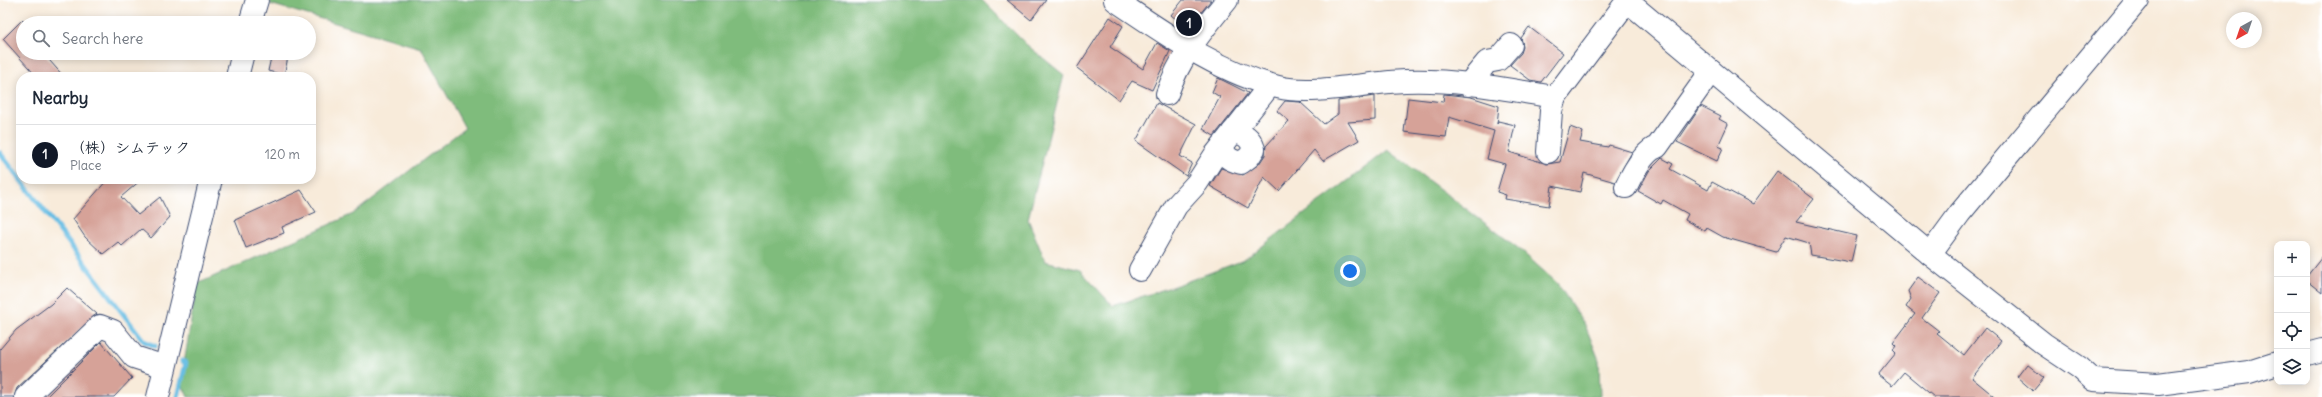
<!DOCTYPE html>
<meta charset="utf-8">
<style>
:root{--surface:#fff;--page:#f6f6f7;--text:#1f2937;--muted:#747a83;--line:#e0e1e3;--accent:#111827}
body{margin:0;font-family:Delius,"Klee One",sans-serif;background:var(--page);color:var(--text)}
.controls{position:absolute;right:12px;bottom:12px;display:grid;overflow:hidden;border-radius:8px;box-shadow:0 2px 10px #0003}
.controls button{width:36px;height:36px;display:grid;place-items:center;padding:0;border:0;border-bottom:1px solid var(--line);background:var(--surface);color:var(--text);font:20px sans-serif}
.compass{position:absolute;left:2226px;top:12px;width:36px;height:36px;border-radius:50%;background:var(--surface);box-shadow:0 2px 10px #0003;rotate:220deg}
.you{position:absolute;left:1350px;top:271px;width:14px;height:14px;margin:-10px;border:3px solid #fff;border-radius:50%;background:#1a73e8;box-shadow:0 0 0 6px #1a73e833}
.badge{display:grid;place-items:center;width:26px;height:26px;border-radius:50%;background:var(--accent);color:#fff;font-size:13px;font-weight:700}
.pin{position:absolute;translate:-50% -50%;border:2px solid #fff;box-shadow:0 1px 4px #0006}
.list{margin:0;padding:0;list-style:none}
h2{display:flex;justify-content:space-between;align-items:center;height:52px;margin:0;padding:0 16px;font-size:17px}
h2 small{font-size:13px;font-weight:400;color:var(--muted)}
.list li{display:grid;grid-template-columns:26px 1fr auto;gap:12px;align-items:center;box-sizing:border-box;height:60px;padding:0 16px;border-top:1px solid var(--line)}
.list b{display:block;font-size:15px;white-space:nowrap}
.list p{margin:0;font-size:13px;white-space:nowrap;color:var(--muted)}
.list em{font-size:13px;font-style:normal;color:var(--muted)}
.icon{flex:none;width:22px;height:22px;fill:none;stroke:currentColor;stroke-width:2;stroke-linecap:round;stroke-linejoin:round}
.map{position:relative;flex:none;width:2322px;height:397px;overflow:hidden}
.search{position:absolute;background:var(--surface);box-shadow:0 2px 10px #0003;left:16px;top:16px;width:300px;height:44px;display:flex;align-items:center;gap:10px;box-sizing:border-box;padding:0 14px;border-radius:22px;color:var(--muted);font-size:15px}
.panel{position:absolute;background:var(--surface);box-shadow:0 2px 10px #0003;left:16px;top:72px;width:300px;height:112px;border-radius:16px}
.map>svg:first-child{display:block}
.forest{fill:#7fbc7b;stroke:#4d766c}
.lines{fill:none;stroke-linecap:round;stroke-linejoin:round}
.stream{stroke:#67bee4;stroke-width:5}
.building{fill:#d6a298}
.minor-casing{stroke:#3c4b71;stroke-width:24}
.minor{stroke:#fff;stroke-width:22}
</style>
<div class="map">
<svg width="2322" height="397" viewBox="0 0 2322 397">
<rect width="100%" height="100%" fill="#fff"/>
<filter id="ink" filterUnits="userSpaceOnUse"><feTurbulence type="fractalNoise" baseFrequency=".025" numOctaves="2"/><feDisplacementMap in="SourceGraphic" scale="8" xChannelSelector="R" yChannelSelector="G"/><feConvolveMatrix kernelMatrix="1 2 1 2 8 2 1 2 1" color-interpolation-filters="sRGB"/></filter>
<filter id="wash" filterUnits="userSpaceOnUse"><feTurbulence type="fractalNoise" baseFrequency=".012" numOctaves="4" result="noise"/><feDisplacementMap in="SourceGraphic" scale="16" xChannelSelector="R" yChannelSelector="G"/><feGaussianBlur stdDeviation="0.9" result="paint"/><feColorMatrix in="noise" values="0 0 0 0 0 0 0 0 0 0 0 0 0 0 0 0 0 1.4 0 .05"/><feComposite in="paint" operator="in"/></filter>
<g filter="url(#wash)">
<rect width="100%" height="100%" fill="#f8ebda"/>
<polygon class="forest" points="271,0 982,0 1027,45 1064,75 1028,219 1045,261 1080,270 1113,306 1180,284 1244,260 1388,150 1518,248 1557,283 1585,325 1599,360 1600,397 188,397 181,382 197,284 353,214 465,128 421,48 270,4"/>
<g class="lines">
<g class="stream">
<polyline points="0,153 144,341 155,346"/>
<polyline points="178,397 186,363 182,361"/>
</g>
</g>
<g id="blocks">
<g class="building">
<polygon points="1007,0 1046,0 1031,20"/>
<polygon points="1183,0 1211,0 1188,29 1171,15"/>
<polygon points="1110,17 1123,26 1110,47 1143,69 1157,43 1170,51 1152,90 1132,81 1119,100 1077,68"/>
<polygon points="23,19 23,53 43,53 64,77 37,77 3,39"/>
<polygon points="1529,27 1563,53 1541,82 1530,80 1510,65 1521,53 1523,47 1521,38"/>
<polygon points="272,53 289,53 284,75 268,71"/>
<polygon points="1218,78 1248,93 1214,136 1203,129 1220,97 1212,92"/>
<polygon points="1444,94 1471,97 1499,106 1497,124 1498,121 1515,125 1509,152 1547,164 1560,162 1570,127 1583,132 1580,142 1608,147 1609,145 1632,152 1615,182 1584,173 1580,192 1552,186 1549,206 1505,199 1506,195 1497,192 1505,164 1487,159 1494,131 1449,117 1446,137 1404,132 1408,98 1443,102"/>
<polygon points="1375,96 1375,120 1348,122 1359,140 1323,161 1314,150 1279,191 1264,177 1248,208 1210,186 1221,168 1243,175 1259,164 1265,155 1266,146 1289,121 1277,111 1285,101 1300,102 1324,124 1338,114 1338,101"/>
<polygon points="1157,103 1196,124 1180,156 1192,163 1186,176 1136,141"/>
<polygon points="1701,106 1721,116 1719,119 1728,124 1718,146 1723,148 1717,161 1677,142"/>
<polygon points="1662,158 1673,164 1670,169 1708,190 1712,182 1753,204 1777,171 1814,199 1796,222 1857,236 1851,262 1811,255 1809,243 1786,236 1776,252 1723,237 1707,228 1705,231 1685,220 1688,214 1663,200 1661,204 1638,191 1649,171"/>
<polygon points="108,179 142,179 121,197 138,215 160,197 170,217 151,238 141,229 122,246 118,242 103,254 85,237 73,219"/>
<polygon points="301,190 316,212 282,227 284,233 246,248 235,220"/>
<polygon points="2322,257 2322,293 2307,281 2307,276"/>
<polygon points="1918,277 1940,293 1922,318 1939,331 1937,333 1964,355 1985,328 2001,341 1972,378 1995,397 1934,397 1904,372 1892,386 1878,375 1896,353 1893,350 1896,346 1893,343 1915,314 1906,307 1911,299 1908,291"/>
<polygon points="67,288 97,314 17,388 14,397 0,397 0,349 16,330 51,304"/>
<polygon points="101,342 132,378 114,397 46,397"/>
<polygon points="2027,364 2044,378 2033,391 2017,377"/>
</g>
</g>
</g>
<g filter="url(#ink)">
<use href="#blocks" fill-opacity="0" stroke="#3c4b71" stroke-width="1"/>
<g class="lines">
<g class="minor-casing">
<g id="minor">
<path d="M1115 0C1166 34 1218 72 1278 87 1314 96 1366 82 1405 81 1455 79 1506 89 1555 97L1628 0"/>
<polyline points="1626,0 1930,254 2044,344 2080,368 2093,380 2158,384 2249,372 2277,363"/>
<polyline points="250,23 257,0"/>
<polyline points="237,77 243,53"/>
<polyline points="1468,85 1487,62 1498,60 1511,45"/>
<path d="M1167 94C1180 56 1202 31 1227 0"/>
<path d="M1222 146C1225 158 1230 160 1241 163L1249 157 1254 149C1250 137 1245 134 1233 132"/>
<polyline points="1548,152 1551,111 1555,97"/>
<path d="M1626 187C1632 174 1644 151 1657 147L1711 71"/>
<polyline points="1930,254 1960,213 2138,0"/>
<polyline points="1140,270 1176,206 1197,183 1215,155 1270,85"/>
<polyline points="2307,354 2322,350"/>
<polyline points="26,397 100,326 113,331 134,357 165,367"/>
<polyline points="158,397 211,179"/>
</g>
</g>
<use href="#minor" class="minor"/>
</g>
</g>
</svg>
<div class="controls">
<button>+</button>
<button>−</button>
<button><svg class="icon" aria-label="locate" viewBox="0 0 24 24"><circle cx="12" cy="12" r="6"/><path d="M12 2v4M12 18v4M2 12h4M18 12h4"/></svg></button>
<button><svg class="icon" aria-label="layers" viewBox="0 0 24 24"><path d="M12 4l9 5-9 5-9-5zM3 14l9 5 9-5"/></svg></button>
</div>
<svg class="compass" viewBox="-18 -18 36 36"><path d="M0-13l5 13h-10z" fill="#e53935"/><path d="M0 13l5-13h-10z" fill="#747a83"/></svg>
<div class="you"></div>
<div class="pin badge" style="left:1189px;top:23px">1</div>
<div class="search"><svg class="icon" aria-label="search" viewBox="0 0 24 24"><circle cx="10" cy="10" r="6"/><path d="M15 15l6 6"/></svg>Search here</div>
<section class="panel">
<h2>Nearby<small></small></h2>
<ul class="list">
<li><span class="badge">1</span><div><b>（株）シムテック</b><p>Place</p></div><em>120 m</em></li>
</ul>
</section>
</div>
